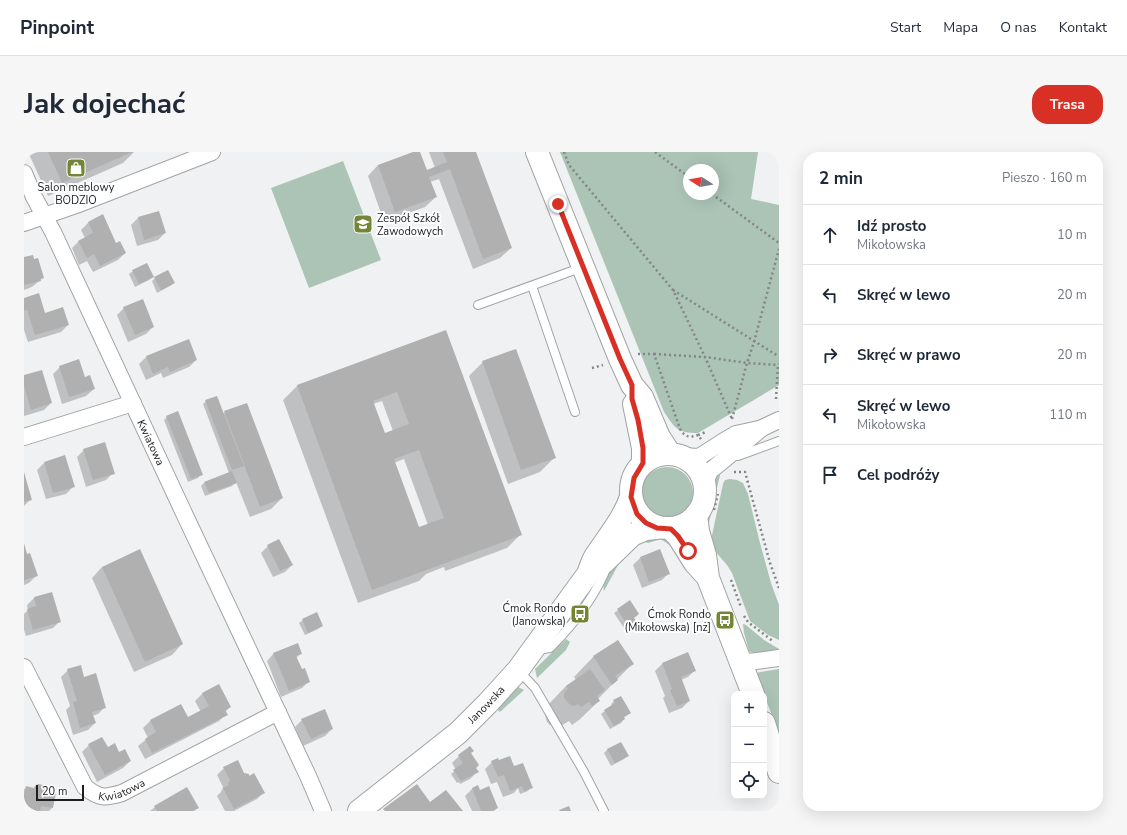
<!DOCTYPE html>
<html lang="pl">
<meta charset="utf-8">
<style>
:root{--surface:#fff;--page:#f6f6f7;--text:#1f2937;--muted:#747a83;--line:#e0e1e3;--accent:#d93025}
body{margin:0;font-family:"Nunito Sans",sans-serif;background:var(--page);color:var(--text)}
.controls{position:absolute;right:12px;bottom:12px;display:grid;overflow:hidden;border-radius:8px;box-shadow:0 4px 16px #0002}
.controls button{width:36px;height:36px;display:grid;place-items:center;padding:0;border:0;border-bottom:1px solid var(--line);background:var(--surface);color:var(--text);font:20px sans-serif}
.compass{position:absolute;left:659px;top:12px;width:36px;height:36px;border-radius:50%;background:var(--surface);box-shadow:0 4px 16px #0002;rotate:281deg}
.scale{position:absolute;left:12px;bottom:10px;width:48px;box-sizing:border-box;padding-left:4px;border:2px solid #1e1e1f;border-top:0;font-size:11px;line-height:14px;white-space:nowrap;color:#1e1e1f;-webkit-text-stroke:3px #fdfeff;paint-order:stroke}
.stop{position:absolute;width:12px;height:12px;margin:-9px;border:3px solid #d93025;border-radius:50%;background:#fff}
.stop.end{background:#d93025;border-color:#fff;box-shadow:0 1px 4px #0008}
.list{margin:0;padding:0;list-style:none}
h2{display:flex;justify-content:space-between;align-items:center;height:52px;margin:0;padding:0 16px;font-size:17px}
h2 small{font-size:13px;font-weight:400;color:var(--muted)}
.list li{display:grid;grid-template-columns:26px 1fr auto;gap:12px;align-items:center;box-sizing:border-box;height:60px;padding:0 16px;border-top:1px solid var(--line)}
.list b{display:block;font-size:15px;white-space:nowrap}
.list p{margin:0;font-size:13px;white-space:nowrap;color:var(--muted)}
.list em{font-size:13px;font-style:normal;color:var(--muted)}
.icon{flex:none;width:22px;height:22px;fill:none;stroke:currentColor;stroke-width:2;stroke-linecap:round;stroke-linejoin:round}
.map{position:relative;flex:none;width:755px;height:659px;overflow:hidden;border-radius:16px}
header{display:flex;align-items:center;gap:24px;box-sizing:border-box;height:56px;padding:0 20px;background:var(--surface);border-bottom:1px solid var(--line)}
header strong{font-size:19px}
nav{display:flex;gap:22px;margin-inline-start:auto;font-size:14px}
.intro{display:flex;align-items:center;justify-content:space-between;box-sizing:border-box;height:96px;padding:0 24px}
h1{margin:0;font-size:28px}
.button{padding:10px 18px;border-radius:16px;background:var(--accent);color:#fff;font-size:14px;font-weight:700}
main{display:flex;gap:24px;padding:0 24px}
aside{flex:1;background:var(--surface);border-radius:16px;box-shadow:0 4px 16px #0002}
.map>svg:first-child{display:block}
.green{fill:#abc4b6;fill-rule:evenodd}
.shadow{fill:#0003;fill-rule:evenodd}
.building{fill:#b0b0b1;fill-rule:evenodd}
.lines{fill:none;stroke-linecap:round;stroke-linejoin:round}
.lane-casing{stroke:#a1a3a4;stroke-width:10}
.street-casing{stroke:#a1a3a4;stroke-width:18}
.secondary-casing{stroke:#a1a3a4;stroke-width:24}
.path{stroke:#848586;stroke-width:2.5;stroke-dasharray:2 3;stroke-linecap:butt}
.lane{stroke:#fff;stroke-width:8}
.street{stroke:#fff;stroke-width:16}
.secondary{stroke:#fff;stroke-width:22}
.route{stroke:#d93025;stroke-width:5}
.labels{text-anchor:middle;stroke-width:4;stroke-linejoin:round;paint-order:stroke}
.poi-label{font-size:11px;fill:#1e1e1f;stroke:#fdfeff;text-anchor:end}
.street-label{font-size:11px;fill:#1e1e1f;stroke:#fdfeff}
</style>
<header>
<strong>Pinpoint</strong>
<nav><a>Start</a><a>Mapa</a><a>O nas</a><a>Kontakt</a></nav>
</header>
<div class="intro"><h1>Jak dojechać</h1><a class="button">Trasa</a></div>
<main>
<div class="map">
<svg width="755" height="659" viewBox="0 0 755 659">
<rect width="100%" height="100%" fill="#eff1f2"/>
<g class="green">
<path d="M536 0H734L727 47 755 53V233L674 281C653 281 651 276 640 260ZM665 18H689V42H665Z"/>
<polygon points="319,9 357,108 285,136 247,36"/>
<circle cx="643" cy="341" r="26"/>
<polygon points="695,322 696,323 684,375 680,365 684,355 688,333"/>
<polygon points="706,327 713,328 719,331 724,342 736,391 747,431 755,453 755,488 744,483 726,469 708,421 703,413 691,399 687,388 699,332 701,328"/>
<polygon points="633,382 645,386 651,397 637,387 624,391 617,388"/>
<path d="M599 404 580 439C577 428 592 412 599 404Z"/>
<path d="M719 472 722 473 740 488 755 497V499C745 500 733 504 725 499L720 481Z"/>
<polygon points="542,487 546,490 542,498 513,526 511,517"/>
<polygon points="755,517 755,585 748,563 731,521"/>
<polygon points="494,535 500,538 476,560 473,557 475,553"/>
</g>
<g class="shadow">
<polygon points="4,0 110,0 99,11 24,44"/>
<polygon points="392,0 395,0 402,19 411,16 405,0 451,0 487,96 476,106 449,117 415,27 406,30 412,45 401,55 360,70 344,24 354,13"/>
<polygon points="134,60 141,81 134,88 113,94 107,73 114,66"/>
<polygon points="78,64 92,92 101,101 94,108 69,120 63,109 55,113 48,96 55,89 61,86 57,78 64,71"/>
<polygon points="0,106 19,126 8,135 0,138"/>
<polygon points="109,119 129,125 125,128 111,135 105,122"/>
<polygon points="131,126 150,131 146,134 133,141 128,129"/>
<polygon points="0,147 21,163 44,173 37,180 4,190 0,178"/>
<polygon points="100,156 129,175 122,182 104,190 93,163"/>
<polygon points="164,188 172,208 165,215 139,226 137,221 122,228 115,212 122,205"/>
<path d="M360 203 497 382 483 396 421 419 420 415 402 422 395 429 334 451 259 248 273 234ZM358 249 369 279 360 283 349 252ZM380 307 404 373 395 377 370 311Z"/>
<polygon points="459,210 530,306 516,320 484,332 445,224"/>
<polygon points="36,215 60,226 70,237 62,244 38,252 29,222"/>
<polygon points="0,225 27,251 20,258 0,264"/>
<polygon points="182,249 199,262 201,260 258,346 247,357 226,365 212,330 208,334 181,344 177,334 181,330 205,321 179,252"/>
<polygon points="143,265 177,322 174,326 164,330 140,268"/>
<polygon points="60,298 89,321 82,328 62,335 53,305"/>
<polygon points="20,311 49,335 42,342 22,347 13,318"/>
<polygon points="0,323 7,347 0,354"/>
<polygon points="244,394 268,413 261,420 249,425 237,401"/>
<polygon points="0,395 12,424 5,431 0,433"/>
<polygon points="636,398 645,421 638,428 618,436 609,413 616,406"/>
<polygon points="78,415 158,492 148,503 110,520 68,426"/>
<polygon points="27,441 36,469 29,476 2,484 0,478 0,462 4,458 3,453 10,446"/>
<polygon points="606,450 614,462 609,466 609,474 602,479 590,461"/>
<polygon points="279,468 298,474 294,477 281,483 275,471"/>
<polygon points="594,489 609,511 574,547 575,549 555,568 548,573 545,569 537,574 526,573 523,570 521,563 523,554 542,534 552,528 550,525 569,505"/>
<polygon points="250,501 277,501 272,506 278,518 285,529 278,536 257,545 243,509"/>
<polygon points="664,501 671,518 664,525 657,528 665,549 658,556 645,561 639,546 641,544 631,519 638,512"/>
<polygon points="44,518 60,526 81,555 74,562 68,564 71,571 64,578 49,583 42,558 46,554 37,525"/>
<polygon points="194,534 206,555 201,560 202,562 195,569 121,607 114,594 124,586 119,576 126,569 156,553 163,567 177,560 171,549 178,542"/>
<polygon points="590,549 606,561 599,566 600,567 597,571 586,577 577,562 588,554 587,552"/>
<polygon points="278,568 308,577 301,584 279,594 271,575"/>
<polygon points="597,591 603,604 600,607 587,614 580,601 583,598"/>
<polygon points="65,593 83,596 106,609 99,616 73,630 58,600"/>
<polygon points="447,601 451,616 453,620 446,627 436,632 435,630 433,631 427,622 432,618 428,611 435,604"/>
<polygon points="474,609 490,616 507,635 504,639 496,642 494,636 490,641 479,645 473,630 467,632 461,617 468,610"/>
<polygon points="200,616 219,622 240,640 233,647 210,659 201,659 193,644 197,640 199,635 193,623"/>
<polygon points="2,635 31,642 28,656 25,659 0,659 0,638"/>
<polygon points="448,637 456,639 473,656 470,659 448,659 441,644"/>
<polygon points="131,655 173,656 170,659 126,659"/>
</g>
<g class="building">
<polygon points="24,0 108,0 38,31"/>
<polygon points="389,0 396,0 403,18 423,10 419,0 452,0 488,96 459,107 426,17 405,25 413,45 371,60 354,13"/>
<polygon points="135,59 142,81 120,88 114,65"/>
<polygon points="79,62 92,91 96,89 102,101 76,114 70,102 63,106 54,89 69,81 64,70"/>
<polygon points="9,103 10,107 14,106 20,126 16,127 17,129 0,133 0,105"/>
<polygon points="123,111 130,125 115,132 108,118"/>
<polygon points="144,118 151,131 137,138 130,125"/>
<polygon points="15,141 21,161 39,155 45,173 11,183 3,158 0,159 0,146"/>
<polygon points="119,147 130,175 111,183 99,155"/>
<path d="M422 178 498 383 348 438 273 233ZM373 240 385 272 361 281 349 249ZM395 298 420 366 395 375 370 307Z"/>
<polygon points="165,187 173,208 146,220 144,215 129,222 122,204"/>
<polygon points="492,197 532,306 497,318 458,209"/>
<polygon points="55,207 61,225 66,223 71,237 45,245 35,214"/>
<polygon points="18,218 28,251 7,258 0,234 0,223"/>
<polygon points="193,244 220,314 208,318 181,248"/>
<polygon points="223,251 259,346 236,355 200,259"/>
<polygon points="154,259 179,323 167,327 142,264"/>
<polygon points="81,290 91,322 69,328 59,297"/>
<polygon points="41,303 51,335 29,341 20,310"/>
<polygon points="208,319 213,331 185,341 180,330"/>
<polygon points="0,320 8,348 0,350"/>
<polygon points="255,387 269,413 256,419 243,393"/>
<polygon points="0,391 3,402 6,401 14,424 0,428"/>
<polygon points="116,397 159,492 121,510 78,415"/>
<polygon points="636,397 646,422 625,430 616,405"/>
<polygon points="28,440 37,470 9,478 3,457 12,454 10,445"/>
<polygon points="606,448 615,462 610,466 614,471 606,477 593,457"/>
<polygon points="293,460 299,474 284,481 278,467"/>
<polygon points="594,488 610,512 591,524 594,528 588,533 569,504"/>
<polygon points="274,491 278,502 272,504 278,517 281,516 286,530 265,539 249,501"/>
<polygon points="664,500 672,519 657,525 666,549 653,554 646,538 648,537 638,511"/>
<polygon points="57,513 60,525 72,521 82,556 68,560 72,571 56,576 49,550 53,549 43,517"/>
<polygon points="566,517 581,538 573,544 576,549 568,554 565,550 557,555 554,552 551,554 546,553 540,546 540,542 541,539 544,537 542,534"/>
<polygon points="195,532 207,555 201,558 204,563 128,601 121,587 132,580 126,568 157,552 164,565 185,554 178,541"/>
<polygon points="597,544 607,561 600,565 601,567 590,574 580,558 591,551 589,548"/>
<polygon points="301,557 309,577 287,587 277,567"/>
<polygon points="78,585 84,595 91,591 95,600 101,597 107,609 81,623 64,592"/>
<polygon points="597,590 605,604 591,611 583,597"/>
<polygon points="446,594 450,599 447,601 455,613 452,616 455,620 437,629 429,618 439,611 434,603"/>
<polygon points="486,604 490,614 499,611 509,636 500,639 498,634 486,639 480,623 474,625 467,609 474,606 475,608"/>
<polygon points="214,608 220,621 225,622 225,624 230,621 241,641 210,657 199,636 205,633 204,631 206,628 199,615"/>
<polygon points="14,632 19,633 21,636 20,638 32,641 29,656 17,654 16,659 0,659 0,643 2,634 10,636 11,634"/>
<polygon points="393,632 406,650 422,638 439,659 361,659 359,657"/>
<polygon points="454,633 456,638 465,634 474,656 468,659 457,659 448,636"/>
<polygon points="163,635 175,656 169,659 133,659 130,654"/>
<polygon points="545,654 547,659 536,659 535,658"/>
</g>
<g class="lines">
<g class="lane-casing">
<g id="lane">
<polyline points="508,134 551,260"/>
<polyline points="454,153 559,115"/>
<polyline points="708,304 714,304 755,289"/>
<path d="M513 498 526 496C550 472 572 444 584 412"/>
<polyline points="494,518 511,536 560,620 580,659"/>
</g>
</g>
<g class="street-casing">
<g id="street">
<path id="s1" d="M0 21 10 45 29 80 158 357 284 624 299 659"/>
<polyline points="0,71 52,53 188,0"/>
<polyline points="0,285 109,251"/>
<polyline points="657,304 675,305 700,289 712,282 735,277"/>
<polyline points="680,333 686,319 696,311 738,276 755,268"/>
<polyline points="717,511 755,506"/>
<path id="s2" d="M0 515 61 635C76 647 81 646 98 641L254 560"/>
</g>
</g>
<g class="secondary-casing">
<g id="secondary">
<polyline points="513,0 596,207 608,233 618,245 635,285 646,302"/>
<polyline points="610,252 619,296 619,311"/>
<circle cx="644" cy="339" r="37"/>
<polyline points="672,363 674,379 681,403 684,426 729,542"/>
<polyline points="647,377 654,384 671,411 681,422"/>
<polyline points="579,411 608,383 622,377 633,376"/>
<polyline points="740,571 755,620"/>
<path id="s3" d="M335 659 434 581 464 551 494 518 564 422C566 417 568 410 571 405 584 385 599 368 607 345"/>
</g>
</g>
<g class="path">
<polyline points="540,0 545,13 649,138 681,205 708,267"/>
<polyline points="631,0 665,25"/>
<polyline points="688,42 755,91"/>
<polyline points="649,138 754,204"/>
<path d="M614 202H630L656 277C661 285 665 286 674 283"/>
<polyline points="630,202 681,205 723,211 754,213"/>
<polyline points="568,216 579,213"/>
<polyline points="752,247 754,213 755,212"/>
<polyline points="708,267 723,211 730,190 755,97"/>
<polyline points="677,287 674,283 682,280"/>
<polyline points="710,320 721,320 746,411 755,436"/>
<polyline points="690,358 694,342"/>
<polyline points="707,428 717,455"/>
<polyline points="720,464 724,470 750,490"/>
</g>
<use href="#lane" class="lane"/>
<use href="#street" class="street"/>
<use href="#secondary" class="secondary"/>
</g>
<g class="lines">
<polyline class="route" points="534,52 596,207 608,233 608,247 614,268 619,296 619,311 610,326 607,345 613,362 622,371 633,376 647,377 654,384 664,399"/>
</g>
<defs>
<g id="shop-square" transform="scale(1)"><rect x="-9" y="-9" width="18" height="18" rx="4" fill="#748535" stroke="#fdfeff"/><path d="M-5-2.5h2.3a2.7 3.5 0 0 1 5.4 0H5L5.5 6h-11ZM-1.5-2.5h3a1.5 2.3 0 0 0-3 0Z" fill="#fff"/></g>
<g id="school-square" transform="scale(1)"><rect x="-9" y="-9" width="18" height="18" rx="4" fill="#748535" stroke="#fdfeff"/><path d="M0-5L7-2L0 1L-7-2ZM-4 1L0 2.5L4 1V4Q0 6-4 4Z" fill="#fff"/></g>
<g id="bus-square" transform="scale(1)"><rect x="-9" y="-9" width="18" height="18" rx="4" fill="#748535" stroke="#fdfeff"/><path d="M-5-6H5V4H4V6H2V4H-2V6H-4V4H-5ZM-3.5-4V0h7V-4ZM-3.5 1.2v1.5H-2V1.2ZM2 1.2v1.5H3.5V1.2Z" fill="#fff"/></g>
</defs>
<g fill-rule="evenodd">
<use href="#shop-square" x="52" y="16"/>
<use href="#school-square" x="339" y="72"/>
<use href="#bus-square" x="556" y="462"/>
<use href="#bus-square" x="701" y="468"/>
</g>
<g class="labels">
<g class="poi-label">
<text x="52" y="39" text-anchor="middle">Salon meblowy<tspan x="52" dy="13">BODZIO</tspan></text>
<text x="353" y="70" text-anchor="start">Zespół Szkół<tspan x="353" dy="13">Zawodowych</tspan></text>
<text x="542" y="460">Ćmok Rondo<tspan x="542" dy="13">(Janowska)</tspan></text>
<text x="687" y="466">Ćmok Rondo<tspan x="687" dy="13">(Mikołowska) [nż]</tspan></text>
</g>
<g class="street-label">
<text dy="4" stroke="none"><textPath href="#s1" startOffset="298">Kwiatowa</textPath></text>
<text dy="4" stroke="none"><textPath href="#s3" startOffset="166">Janowska</textPath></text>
<text dy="4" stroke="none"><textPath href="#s2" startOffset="175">Kwiatowa</textPath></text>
</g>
</g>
</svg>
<div class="controls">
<button>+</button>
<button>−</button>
<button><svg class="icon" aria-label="locate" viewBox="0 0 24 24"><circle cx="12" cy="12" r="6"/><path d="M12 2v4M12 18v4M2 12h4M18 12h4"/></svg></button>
</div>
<svg class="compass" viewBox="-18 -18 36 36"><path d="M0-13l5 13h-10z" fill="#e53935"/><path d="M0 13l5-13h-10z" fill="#747a83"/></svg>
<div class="scale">20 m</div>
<div class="stop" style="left:664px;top:399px"></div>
<div class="stop end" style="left:534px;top:52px"></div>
</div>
<aside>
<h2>2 min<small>Pieszo · 160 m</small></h2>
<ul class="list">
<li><svg class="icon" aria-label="ahead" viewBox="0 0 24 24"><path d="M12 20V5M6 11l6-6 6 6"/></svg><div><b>Idź prosto</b><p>Mikołowska</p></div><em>10 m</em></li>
<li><svg class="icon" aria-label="left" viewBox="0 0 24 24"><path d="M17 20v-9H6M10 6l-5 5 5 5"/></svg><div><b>Skręć w lewo</b></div><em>20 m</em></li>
<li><svg class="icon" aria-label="right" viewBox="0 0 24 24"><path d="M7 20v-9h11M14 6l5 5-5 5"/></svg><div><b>Skręć w prawo</b></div><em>20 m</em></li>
<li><svg class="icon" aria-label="left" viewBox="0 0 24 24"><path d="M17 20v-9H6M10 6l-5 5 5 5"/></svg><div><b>Skręć w lewo</b><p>Mikołowska</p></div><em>110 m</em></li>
<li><svg class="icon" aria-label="arrive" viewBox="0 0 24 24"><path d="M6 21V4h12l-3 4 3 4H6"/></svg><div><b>Cel podróży</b></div></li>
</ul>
</aside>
</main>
